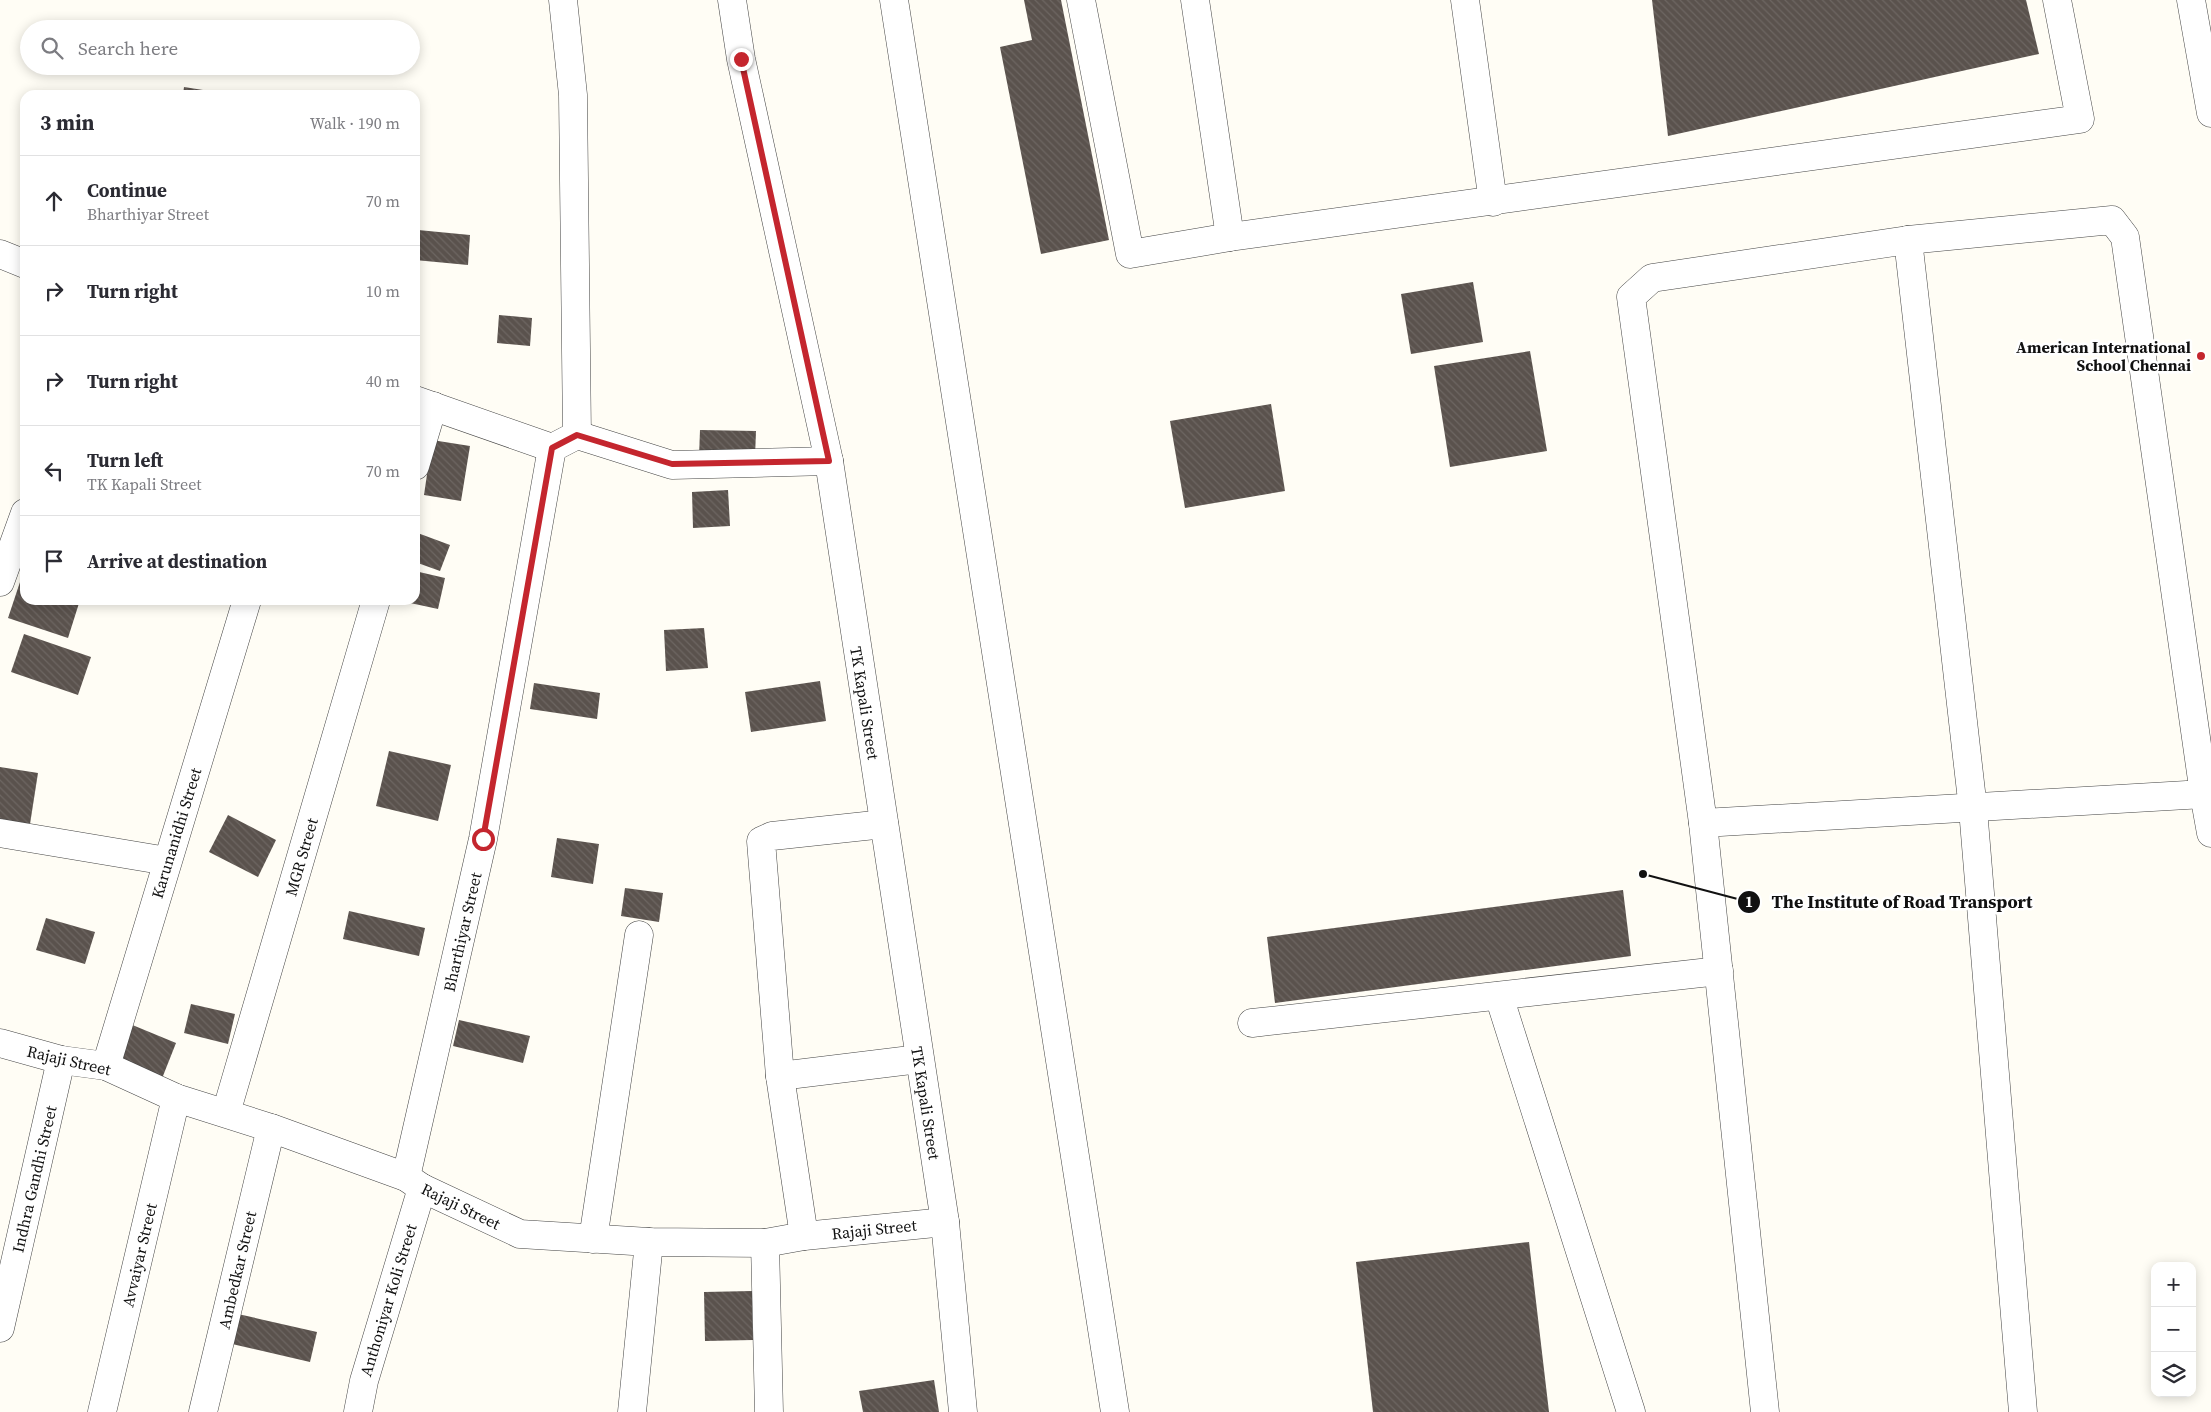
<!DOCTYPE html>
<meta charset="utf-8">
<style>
:root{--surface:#fff;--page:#f2f2f3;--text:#2b2b33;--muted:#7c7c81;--line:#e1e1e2}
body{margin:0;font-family:"Source Serif 4",serif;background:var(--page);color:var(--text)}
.controls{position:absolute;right:15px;bottom:15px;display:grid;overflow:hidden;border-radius:10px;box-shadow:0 2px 12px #0003}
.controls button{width:45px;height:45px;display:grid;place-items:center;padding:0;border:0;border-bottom:1px solid var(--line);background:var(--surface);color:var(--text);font:25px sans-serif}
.stop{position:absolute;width:15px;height:15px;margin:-11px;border:4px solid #c4262e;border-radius:50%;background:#fff}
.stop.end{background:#c4262e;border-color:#fff;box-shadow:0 1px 5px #0008}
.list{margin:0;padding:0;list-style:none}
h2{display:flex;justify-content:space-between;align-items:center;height:65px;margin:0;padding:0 20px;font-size:21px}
h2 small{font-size:16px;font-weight:400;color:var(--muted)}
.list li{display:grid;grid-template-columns:32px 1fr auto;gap:15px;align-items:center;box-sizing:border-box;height:90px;padding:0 20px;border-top:1px solid var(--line)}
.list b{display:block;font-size:19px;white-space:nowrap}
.list p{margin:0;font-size:16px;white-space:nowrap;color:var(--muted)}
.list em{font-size:16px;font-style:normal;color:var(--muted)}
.icon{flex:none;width:28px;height:28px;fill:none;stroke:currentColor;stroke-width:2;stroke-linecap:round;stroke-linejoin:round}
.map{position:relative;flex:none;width:2211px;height:1412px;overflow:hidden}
.search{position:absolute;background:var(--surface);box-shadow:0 2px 12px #0003;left:20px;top:20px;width:400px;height:55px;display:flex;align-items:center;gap:12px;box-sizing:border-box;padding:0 18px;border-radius:28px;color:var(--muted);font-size:19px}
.panel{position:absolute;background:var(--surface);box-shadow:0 2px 12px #0003;left:20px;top:90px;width:400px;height:515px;border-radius:15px}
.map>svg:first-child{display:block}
.building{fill:url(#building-back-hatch)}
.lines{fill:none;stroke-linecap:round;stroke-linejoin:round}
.minor-casing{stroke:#444;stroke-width:29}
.minor{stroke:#fff;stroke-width:28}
.route{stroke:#c4262e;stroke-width:6}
.poi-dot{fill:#c4262e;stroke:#fff;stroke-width:2}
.labels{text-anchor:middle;stroke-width:5;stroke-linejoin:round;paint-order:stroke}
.poi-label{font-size:16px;font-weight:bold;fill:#111;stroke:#fff;text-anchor:end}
.street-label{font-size:16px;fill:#111;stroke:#fff}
.leader{fill:none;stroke:#111;stroke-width:2}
.callout-dot{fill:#111;stroke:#fff;stroke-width:2}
.mark-label{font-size:15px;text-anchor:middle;font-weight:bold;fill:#fff}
.callout-label{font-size:18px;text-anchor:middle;font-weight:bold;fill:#111;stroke:#fff;stroke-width:5;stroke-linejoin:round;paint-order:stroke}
</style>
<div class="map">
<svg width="2211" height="1412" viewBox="0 0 2211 1412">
<defs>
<pattern id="building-back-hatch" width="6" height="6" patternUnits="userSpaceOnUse" patternTransform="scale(1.25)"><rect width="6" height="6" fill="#5a524d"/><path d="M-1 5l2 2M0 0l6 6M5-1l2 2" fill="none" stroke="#6d6662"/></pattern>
</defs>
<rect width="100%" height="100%" fill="#fffdf5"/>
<g class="building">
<polygon points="1024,0 1061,0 1109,240 1041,254 1000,47 1032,40"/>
<polygon points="1652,0 2026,0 2039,54 1668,136"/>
<polygon points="184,87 222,93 222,95 183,95"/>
<polygon points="418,230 470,235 468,265 415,260"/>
<polygon points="1473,282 1483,342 1411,354 1401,294"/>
<polygon points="499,315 532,318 530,346 497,343"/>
<polygon points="1530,351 1547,451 1450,467 1434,366"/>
<polygon points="1271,404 1285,491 1185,508 1170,421"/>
<polygon points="700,430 756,431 755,457 699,457"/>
<polygon points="432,440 470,446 461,501 424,495"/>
<polygon points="728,490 730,526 693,528 692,492"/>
<polygon points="415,532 450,545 440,571 415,562"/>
<polygon points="415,571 445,578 438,609 401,601 415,600"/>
<polygon points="22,576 25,577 25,600 80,600 68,638 8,618"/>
<polygon points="704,628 708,668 666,671 664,630"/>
<polygon points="24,634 91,657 78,695 11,672"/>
<polygon points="820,681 826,721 751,732 745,692"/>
<polygon points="534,683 600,693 597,719 530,709"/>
<polygon points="389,751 451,765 438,821 376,806"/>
<polygon points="0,767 38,773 30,824 0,819"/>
<polygon points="228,815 276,840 258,877 209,852"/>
<polygon points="557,838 599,844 593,884 551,877"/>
<polygon points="625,888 663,893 659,922 621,916"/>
<polygon points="1623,890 1631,956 1275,1003 1267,937"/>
<polygon points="349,911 425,928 419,956 343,939"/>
<polygon points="46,918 95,932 85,964 36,950"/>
<polygon points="191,1004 235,1014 228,1044 184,1033"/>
<polygon points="459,1020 530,1036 523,1063 453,1046"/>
<polygon points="130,1024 176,1043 161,1081 115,1062"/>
<polygon points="1529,1242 1549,1412 1373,1412 1356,1262"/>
<polygon points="752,1291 753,1340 705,1341 704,1292"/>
<polygon points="238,1314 317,1332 310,1362 232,1344"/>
<polygon points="934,1380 939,1412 863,1412 859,1391"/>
</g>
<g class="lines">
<g class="minor-casing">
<g id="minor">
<polyline points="563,0 573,95 577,435"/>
<polyline points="732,0 741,59 829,461 945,1222 963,1412"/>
<polyline points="894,0 1115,1412"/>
<polyline points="1081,0 1130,254 1230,237 2080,119 2057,0"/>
<polyline points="1195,0 1230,237"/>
<polyline points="1465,0 1493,202"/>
<polyline points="2191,0 2211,113"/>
<polyline points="1908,240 1973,809 2023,1412"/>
<polyline points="0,254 25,264"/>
<polyline points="415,400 552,448 577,435 672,465 829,461"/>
<polyline points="415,466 433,406"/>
<polyline points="0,582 25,513"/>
<polyline points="1703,823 2204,794 2211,833"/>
<polyline points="0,833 167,861"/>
<polyline points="1499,996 1631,1412"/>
<polyline points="1252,1023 1719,971"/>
<polyline points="0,1043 61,1060 106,1066 176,1098 271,1128 406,1177 422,1188 520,1234 649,1242 765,1243 804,1236 945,1222"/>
<polyline points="106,1066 247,600"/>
<polyline points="780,1076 919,1059"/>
<polyline points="226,1113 376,600"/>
<polyline points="406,1177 483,839 552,448"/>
<polyline points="804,1236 780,1076 761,841 772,836 884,824"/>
<polyline points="593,1239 639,935"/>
<polyline points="765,1243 769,1412"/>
<polyline points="0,1328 61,1060"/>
<polyline points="102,1412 176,1098"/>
<polyline points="203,1412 271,1128"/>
<polyline points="358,1412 364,1381 422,1188"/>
<polyline points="632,1412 649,1242"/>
<polyline points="1765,1412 1703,823 1631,297 1652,278 1908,240 2112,220 2125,237 2204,794"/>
</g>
</g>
<use href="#minor" class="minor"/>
</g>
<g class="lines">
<polyline class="route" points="483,839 552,448 577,435 672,464 829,461 741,59"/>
</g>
<circle class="poi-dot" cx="2201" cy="356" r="5"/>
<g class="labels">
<g class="poi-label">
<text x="2191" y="353">American International<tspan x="2191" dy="18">School Chennai</tspan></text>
</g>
<g class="street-label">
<text transform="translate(865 703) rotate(81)" y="6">TK Kapali Street</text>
<text transform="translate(176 833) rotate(-73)" y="6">Karunanidhi Street</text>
<text transform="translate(301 857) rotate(-74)" y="6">MGR Street</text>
<text transform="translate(462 932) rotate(-77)" y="6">Bharthiyar Street</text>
<text transform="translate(69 1060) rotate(13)" y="6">Rajaji Street</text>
<text transform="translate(926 1103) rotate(81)" y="6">TK Kapali Street</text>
<text transform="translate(34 1179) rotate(-77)" y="6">Indhra Gandhi Street</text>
<text transform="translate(461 1206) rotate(26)" y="6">Rajaji Street</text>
<text transform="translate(874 1229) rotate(-6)" y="6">Rajaji Street</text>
<text transform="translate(139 1255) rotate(-77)" y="6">Avvaiyar Street</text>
<text transform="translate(237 1270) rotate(-77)" y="6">Ambedkar Street</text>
<text transform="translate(388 1300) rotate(-73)" y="6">Anthoniyar Koli Street</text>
</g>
</g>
<path class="leader" d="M1643 874L1749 902"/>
<g class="callout-dot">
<circle cx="1643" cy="874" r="5"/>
<circle cx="1749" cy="902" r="12"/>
</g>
<g class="mark-label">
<text x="1749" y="907">1</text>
</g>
<g class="callout-label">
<text x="1902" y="908">The Institute of Road Transport</text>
</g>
</svg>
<div class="controls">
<button>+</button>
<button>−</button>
<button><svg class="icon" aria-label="layers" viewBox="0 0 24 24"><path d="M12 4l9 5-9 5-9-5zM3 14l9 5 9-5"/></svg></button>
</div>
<div class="stop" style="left:483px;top:839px"></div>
<div class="stop end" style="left:741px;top:59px"></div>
<div class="search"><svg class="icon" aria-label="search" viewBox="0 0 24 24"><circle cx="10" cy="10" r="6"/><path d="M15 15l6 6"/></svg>Search here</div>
<section class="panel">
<h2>3 min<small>Walk · 190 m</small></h2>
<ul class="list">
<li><svg class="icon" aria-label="ahead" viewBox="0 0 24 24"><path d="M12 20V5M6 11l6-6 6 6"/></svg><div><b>Continue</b><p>Bharthiyar Street</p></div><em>70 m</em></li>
<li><svg class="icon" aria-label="right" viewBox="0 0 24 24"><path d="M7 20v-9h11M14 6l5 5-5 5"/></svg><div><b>Turn right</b></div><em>10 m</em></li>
<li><svg class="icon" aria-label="right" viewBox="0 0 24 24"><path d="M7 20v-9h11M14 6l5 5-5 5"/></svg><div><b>Turn right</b></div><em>40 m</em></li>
<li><svg class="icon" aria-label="left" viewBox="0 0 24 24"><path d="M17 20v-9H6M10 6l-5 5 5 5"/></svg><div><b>Turn left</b><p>TK Kapali Street</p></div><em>70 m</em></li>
<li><svg class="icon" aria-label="arrive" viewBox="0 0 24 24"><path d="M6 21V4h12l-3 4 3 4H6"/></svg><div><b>Arrive at destination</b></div></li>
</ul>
</section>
</div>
